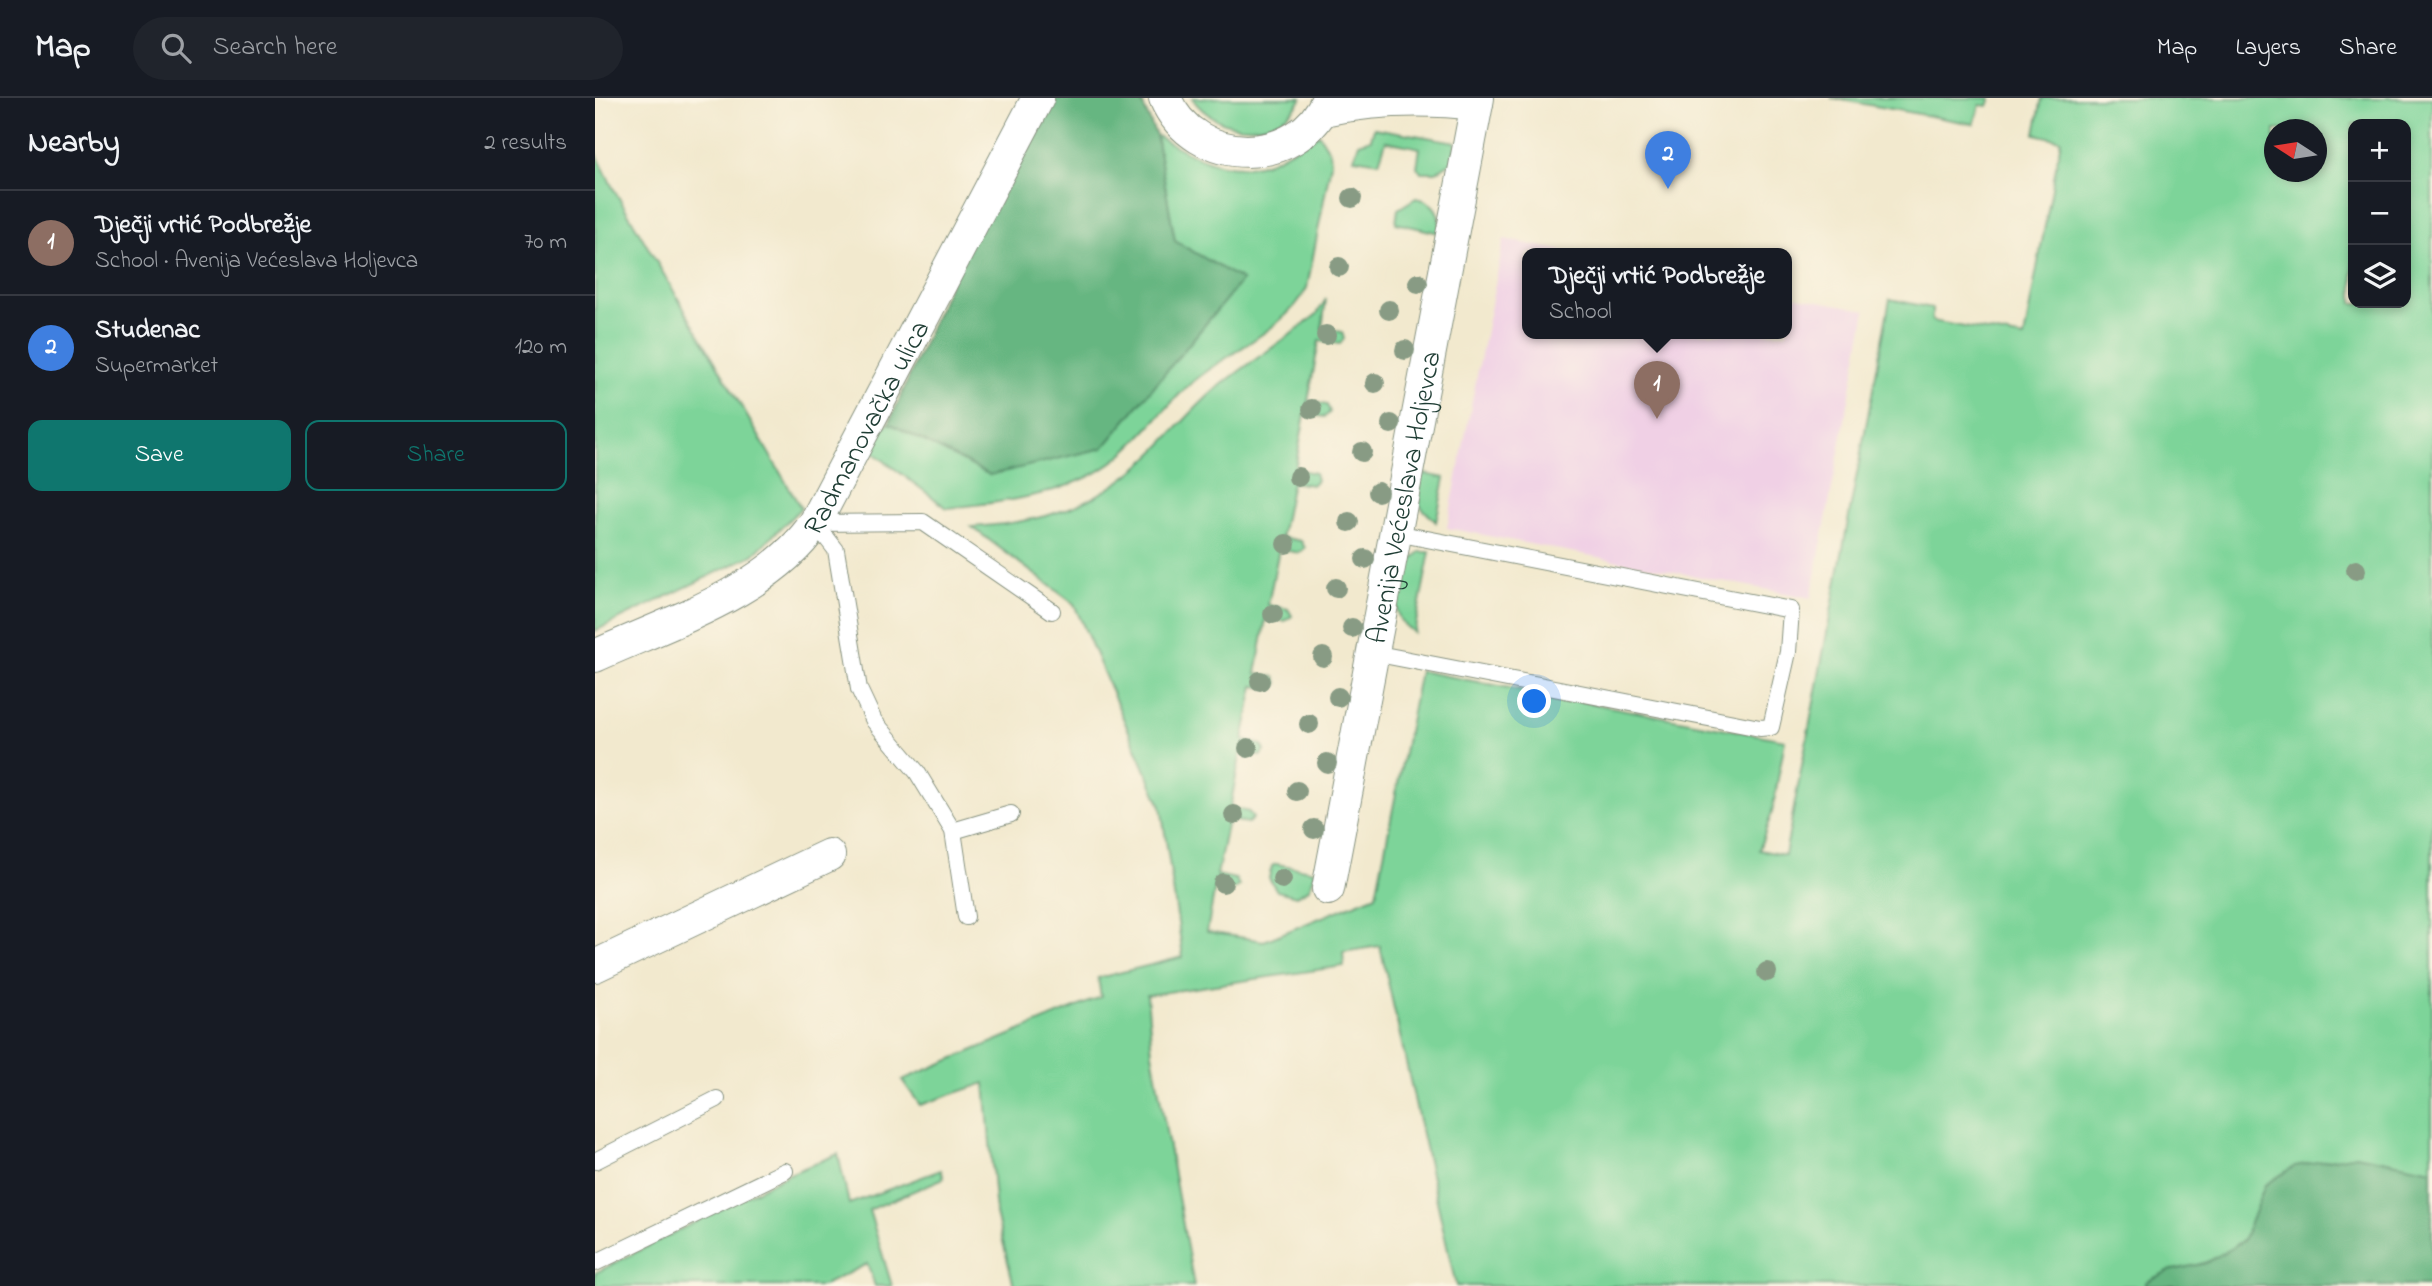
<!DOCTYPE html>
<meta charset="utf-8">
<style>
:root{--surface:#171b24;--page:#20242c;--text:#f1f3f6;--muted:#9ea1a6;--line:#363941;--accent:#0f766e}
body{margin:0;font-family:"Indie Flower",sans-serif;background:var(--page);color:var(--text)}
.controls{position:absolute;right:21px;top:21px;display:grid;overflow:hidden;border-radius:14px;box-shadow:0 4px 10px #0003}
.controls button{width:63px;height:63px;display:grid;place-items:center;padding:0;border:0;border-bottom:2px solid var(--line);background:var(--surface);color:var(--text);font:35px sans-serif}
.compass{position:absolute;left:1669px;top:21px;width:63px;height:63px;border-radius:50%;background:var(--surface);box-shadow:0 4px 10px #0003;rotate:282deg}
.you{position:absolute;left:940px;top:604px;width:24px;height:24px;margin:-18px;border:5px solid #fff;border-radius:50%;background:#1a73e8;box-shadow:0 0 0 10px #1a73e833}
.badge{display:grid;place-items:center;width:46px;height:46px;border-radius:50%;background:var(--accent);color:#fff;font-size:23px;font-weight:700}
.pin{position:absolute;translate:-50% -58px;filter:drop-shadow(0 2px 4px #0008)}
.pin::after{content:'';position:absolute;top:37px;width:24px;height:21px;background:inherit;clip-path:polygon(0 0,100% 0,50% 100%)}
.popup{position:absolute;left:927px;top:150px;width:270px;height:91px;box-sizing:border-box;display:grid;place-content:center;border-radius:14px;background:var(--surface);filter:drop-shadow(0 2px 5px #0005);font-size:23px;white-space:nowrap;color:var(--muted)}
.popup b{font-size:26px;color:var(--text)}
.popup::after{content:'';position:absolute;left:50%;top:100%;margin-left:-14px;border:14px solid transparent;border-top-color:var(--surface)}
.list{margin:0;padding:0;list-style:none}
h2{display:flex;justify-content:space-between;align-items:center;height:91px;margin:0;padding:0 28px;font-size:30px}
h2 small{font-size:23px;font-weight:400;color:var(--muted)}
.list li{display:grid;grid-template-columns:46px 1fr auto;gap:21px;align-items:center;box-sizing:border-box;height:105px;padding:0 28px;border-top:2px solid var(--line)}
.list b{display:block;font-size:26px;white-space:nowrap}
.list p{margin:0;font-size:23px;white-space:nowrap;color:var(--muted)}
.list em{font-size:23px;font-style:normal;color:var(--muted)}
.actions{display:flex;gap:14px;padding:21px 28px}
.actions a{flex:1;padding:16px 0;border:2px solid var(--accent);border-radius:14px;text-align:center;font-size:24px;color:var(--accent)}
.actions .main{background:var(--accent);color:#fff}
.icon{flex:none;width:38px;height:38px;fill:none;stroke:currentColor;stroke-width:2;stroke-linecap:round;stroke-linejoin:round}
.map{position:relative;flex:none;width:1837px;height:1188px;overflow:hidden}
header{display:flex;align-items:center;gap:42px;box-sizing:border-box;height:98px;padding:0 35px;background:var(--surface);border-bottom:2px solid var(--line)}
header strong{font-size:33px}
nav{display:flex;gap:38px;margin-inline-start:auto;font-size:24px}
.search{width:490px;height:63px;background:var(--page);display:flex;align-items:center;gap:18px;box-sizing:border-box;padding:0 24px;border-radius:38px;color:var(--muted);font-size:26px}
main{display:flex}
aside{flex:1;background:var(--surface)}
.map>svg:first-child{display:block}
.built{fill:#f0d0e5}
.green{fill:#7dd499;stroke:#4e8866;stroke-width:2;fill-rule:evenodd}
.forest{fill:#66b681;stroke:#427a5a;stroke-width:2}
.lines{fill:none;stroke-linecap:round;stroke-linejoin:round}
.service-casing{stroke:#889381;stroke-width:18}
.minor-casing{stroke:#889381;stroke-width:34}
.service{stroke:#fff;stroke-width:16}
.minor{stroke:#fff;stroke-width:32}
.tree{fill:#889b84}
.labels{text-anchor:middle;stroke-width:7;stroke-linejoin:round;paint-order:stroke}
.street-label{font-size:28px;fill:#1f3d34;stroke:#fcf5e5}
</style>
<header>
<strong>Map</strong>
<div class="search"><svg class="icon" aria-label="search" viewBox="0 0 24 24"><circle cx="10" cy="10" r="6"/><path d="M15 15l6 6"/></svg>Search here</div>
<nav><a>Map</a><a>Layers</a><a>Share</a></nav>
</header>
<main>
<aside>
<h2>Nearby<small>2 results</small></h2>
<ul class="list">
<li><span class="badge" style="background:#8d6e63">1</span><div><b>Dječji vrtić Podbrežje</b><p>School · Avenija Većeslava Holjevca</p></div><em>70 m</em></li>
<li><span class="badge" style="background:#3f7fe0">2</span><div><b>Studenac</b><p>Supermarket</p></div><em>120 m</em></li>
</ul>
<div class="actions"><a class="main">Save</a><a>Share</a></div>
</aside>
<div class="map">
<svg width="1837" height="1188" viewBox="0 0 1837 1188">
<rect width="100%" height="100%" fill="#fcf5e5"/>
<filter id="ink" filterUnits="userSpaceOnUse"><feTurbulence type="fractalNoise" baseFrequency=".0143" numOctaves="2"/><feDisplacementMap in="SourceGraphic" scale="14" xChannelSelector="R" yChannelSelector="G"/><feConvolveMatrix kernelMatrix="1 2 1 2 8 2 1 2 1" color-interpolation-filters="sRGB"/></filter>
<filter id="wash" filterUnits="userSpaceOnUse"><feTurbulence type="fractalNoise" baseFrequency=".00686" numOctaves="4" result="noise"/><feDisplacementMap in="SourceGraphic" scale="28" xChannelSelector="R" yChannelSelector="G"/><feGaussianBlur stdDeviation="1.57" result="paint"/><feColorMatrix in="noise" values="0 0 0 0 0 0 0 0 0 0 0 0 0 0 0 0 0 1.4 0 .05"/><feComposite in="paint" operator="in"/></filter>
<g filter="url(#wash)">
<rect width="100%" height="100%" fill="#f2e9ce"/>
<polygon class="built" points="909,141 979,155 932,155 932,235 1192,235 1192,197 1271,212 1216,500 852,430"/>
<g class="green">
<path d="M597 0H707C683 41 622 37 597 0Z"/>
<polygon points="1236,0 1396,0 1393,8 1385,7 1379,26"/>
<path d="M1447 0H1837V1072L1761 1057 1670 1087C1664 1101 1656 1134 1647 1143 1622 1168 1582 1169 1552 1184L1551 1188H861L785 848 748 854 749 868 552 897 557 955 599 1188H419L401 1116 390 985 325 1007 307 982 506 899 503 880 588 859 566 708 479 506 377 429C446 425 500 409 552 361 576 339 595 313 620 292 652 265 690 243 722 216L731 201 727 230 747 234 749 241 745 246 724 243 713 303 732 307 735 314 730 319 710 316 700 371 720 375 722 382 717 387 697 384 686 439 706 443 710 450 704 455 684 451 673 507 693 511 697 518 690 523 671 520 661 575 681 579 683 586 678 591 659 588 648 642 667 647 670 653 665 658 646 654 635 709 654 714 658 720 653 725 633 722 622 777 641 781 644 788 638 792 620 789 612 834 669 843 781 797 825 573 1190 642 1177 714 1164 752 1190 757 1295 201 1337 210V223L1429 240 1466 42 1440 36ZM1758 26H1811V205H1758ZM1680 32H1722V74H1680Z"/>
<polygon points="779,30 861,44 857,64 841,74 826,74 822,69 825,50 791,43 784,64 759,60 764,45 776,41"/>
<path d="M724 36 735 54 736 65 712 190C691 232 626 257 592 289 561 318 533 361 493 379 449 400 400 405 352 410L268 347 294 325 395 377 647 182 580 143 561 37C593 56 631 78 670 65 689 59 707 45 724 36Z"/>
<polygon points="0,53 17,88 206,410 158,457 0,533"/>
<path d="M821 100C841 103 847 117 844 135L801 125 803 111Z"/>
<polygon points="825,375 850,380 841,424 825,408"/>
<path d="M825 454H835L819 535C814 530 806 526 804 519 796 499 809 466 825 454Z"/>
<polygon points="681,766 721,773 714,791 701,798 682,793 674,780 677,768"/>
<polygon points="243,1056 254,1106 346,1072 349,1080 274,1112 297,1188 280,1188 272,1166 227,1188 0,1188 0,1175 192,1077"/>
</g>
<g class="forest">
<polygon points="455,0 545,0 561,37 580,143 647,182 508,350 395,377 294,325 383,121"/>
<polygon points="1761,1057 1837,1072 1837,1188 1551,1188 1551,1184 1573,1173 1611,1165 1648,1143 1670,1087 1700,1068"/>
</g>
</g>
<g filter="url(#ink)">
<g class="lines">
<g class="service-casing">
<g id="service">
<polyline points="220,425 241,452 264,591 279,623 322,674 358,733 371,819"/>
<polyline points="220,425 328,424 457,513"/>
<polyline points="778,555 1165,630 1176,629 1193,554 1196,512 801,435"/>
<polyline points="358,733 416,716"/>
<polyline points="0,1063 122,1001"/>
<polyline points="0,1165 190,1073"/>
</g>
</g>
<g class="minor-casing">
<g id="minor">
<path d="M570 0C599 70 705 71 733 0"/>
<path d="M728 12C781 1 829 0 882 6"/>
<path id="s1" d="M0 558C72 525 175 493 220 425L443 0"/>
<path id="s2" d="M733 791 883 0"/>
<polyline points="0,868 234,757"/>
</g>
</g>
<use href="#service" class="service"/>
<use href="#minor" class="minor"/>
</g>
<g class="tree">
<circle cx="757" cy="100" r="10"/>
<circle cx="744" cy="169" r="10"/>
<circle cx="823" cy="185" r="10"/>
<circle cx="794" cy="212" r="10"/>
<circle cx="731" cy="237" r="10"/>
<circle cx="810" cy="252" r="10"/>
<circle cx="780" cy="285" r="10"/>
<circle cx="717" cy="311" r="10"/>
<circle cx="796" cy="326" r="10"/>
<circle cx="767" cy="354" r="10"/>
<circle cx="703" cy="379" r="10"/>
<circle cx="783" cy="394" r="10"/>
<circle cx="754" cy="424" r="10"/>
<circle cx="691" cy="446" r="10"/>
<circle cx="770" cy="461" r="10"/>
<circle cx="1761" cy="472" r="10"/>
<circle cx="741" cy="490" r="10"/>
<circle cx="678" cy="516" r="10"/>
<circle cx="757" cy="530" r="10"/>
<circle cx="728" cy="559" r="10"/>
<circle cx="665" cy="583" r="10"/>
<circle cx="743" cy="599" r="10"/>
<circle cx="714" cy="626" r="10"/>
<circle cx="653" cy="650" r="10"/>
<circle cx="732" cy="665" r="10"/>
<circle cx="702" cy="693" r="10"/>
<circle cx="639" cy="717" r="10"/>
<circle cx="719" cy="731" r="10"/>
<circle cx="687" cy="781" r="10"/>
<circle cx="628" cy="785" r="10"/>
<circle cx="1172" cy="874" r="10"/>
</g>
</g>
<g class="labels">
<g class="street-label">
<text dy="10" stroke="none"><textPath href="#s1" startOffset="369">Radmanovačka ulica</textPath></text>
<text dy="10" stroke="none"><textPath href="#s2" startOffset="399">Avenija Većeslava Holjevca</textPath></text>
</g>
</g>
</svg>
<div class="controls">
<button>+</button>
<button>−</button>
<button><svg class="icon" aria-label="layers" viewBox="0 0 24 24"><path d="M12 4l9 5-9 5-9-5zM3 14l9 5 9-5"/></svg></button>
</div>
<svg class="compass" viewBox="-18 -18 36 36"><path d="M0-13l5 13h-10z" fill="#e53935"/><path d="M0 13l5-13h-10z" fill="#9ea1a6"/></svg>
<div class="you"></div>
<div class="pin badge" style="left:1062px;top:321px;background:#8d6e63">1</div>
<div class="popup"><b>Dječji vrtić Podbrežje</b>School</div>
<div class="pin badge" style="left:1073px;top:91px;background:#3f7fe0">2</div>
</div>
</main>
